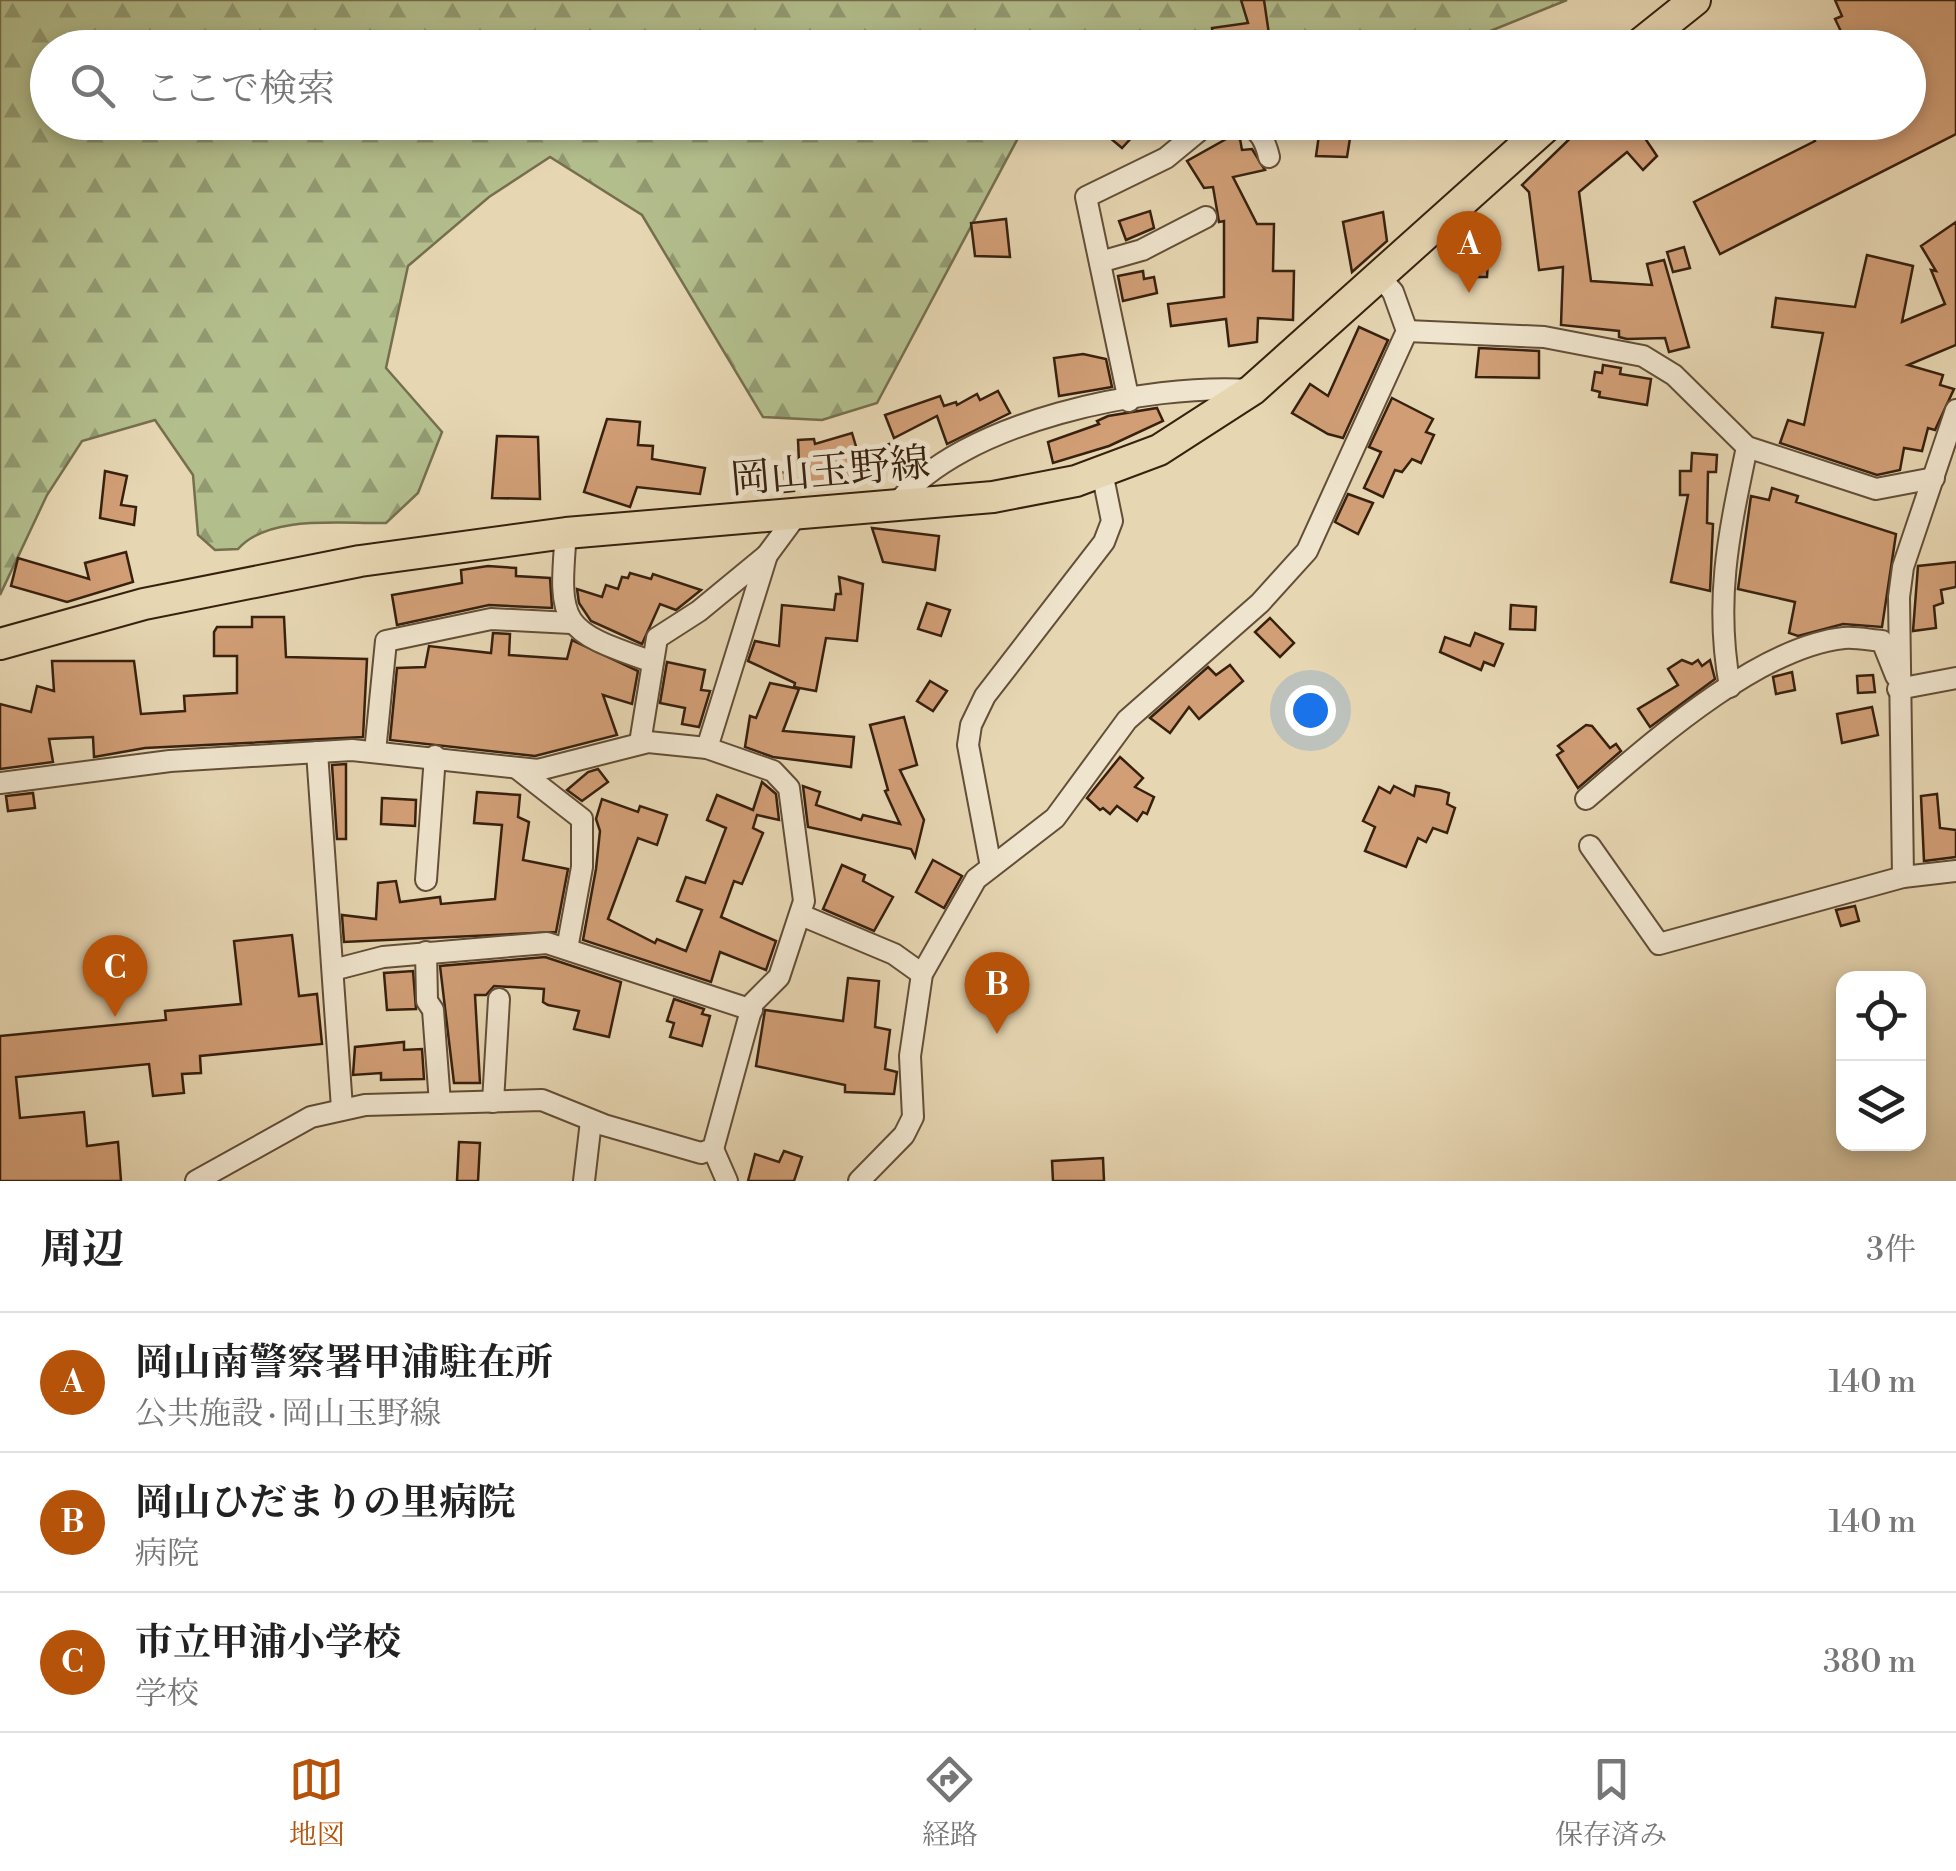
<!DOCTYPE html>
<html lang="ja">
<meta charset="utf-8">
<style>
:root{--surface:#fff;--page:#f6f6f6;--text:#222;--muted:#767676;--line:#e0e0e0;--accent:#b45309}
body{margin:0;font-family:"Libre Bodoni","Noto Serif JP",serif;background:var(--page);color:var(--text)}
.controls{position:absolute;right:30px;bottom:30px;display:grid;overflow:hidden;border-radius:20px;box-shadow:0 5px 15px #0003}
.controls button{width:90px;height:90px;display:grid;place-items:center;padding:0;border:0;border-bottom:2px solid var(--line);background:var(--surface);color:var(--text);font:50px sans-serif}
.you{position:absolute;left:1310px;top:710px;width:35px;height:35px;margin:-25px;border:8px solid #fff;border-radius:50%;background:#1a73e8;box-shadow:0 0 0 15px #1a73e833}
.badge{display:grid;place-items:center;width:65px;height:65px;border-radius:50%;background:var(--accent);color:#fff;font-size:32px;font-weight:700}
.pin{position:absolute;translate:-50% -82px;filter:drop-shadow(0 2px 5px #0008)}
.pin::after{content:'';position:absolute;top:52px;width:35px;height:30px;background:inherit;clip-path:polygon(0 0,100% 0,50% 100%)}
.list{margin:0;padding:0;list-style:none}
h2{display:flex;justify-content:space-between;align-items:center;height:130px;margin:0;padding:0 40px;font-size:42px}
h2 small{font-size:32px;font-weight:400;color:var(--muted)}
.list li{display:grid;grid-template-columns:65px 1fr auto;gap:30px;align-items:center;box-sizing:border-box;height:140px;padding:0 40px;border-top:2px solid var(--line)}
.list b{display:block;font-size:38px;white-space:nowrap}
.list p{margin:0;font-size:32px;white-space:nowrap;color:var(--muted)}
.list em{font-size:32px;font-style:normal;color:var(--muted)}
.icon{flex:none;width:55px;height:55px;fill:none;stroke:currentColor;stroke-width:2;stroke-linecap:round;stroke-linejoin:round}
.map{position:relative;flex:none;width:1956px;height:1181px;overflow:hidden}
.search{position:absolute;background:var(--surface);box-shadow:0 5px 15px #0003;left:30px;right:30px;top:30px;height:110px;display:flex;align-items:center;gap:25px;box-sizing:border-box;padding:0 35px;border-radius:55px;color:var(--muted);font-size:38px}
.sheet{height:550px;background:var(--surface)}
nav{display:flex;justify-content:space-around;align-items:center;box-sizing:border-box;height:140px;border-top:2px solid var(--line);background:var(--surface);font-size:28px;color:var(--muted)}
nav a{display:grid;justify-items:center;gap:5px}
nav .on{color:var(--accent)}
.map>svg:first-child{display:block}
.forest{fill:url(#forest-firs);stroke:#756f4e;stroke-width:2.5}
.building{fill:#d19e76;stroke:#37200e;stroke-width:2.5}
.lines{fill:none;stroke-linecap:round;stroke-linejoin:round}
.minor-casing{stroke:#634e37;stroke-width:24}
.primary-casing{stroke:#37200e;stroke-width:34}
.minor{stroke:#efe4cd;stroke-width:20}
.primary{stroke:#e6d6b2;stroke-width:30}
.labels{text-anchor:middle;stroke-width:10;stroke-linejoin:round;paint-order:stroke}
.street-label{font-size:40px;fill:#37200e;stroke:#efe4cd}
</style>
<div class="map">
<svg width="1956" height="1181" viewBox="0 0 1956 1181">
<defs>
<pattern id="forest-firs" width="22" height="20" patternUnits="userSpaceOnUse" patternTransform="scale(2.5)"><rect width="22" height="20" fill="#b3be8d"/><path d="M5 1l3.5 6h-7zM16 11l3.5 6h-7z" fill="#929a72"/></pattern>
</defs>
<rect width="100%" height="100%" fill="#e6d6b2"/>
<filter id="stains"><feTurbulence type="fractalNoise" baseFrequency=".002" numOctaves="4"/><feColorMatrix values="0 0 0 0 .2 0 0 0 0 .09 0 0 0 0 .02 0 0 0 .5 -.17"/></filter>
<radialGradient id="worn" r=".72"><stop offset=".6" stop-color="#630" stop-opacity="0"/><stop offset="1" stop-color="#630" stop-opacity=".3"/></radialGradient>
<path class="forest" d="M0 0H1567L1448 48H1267L1238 40 1194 48H48V122L1026 123 877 403 822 420 763 417 642 215 550 157 489 197 408 266 386 368 442 432 418 493 386 523C341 524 269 514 238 549L215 550 198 535 193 475 155 420 82 441 47 495 0 595Z"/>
<g class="building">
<polygon points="1241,0 1264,0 1271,48 1215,48 1212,28 1248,23"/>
<polygon points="1835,0 1956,0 1956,134 1720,254 1694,202 1815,141 1811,133 1831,122 1837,131 1855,122 1908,122 1908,48 1849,48 1835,19 1842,16"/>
<polygon points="1091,122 1146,122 1122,148"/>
<polygon points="1587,122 1634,122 1657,156 1643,170 1627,152 1579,192 1591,281 1652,285 1647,264 1664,260 1689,347 1669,352 1665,338 1627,339 1619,337 1619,331 1561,325 1563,267 1539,270 1529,192 1522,185"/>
<polygon points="1320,128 1351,132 1347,157 1316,156"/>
<polygon points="1228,138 1240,139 1242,150 1252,149 1265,170 1233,177 1257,224 1274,224 1273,271 1294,271 1293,320 1258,318 1257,342 1229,346 1226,319 1171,326 1168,304 1224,297 1224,221 1219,222 1213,187 1204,188 1187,161"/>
<polygon points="1150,211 1154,228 1126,240 1119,221"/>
<polygon points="1383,212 1387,241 1352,272 1343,222"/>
<polygon points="1006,219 1010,257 975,256 971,223"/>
<polygon points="1956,222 1956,345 1908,365 1943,375 1940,385 1954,389 1935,430 1928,428 1922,451 1904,448 1900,470 1877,475 1780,443 1788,420 1804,425 1823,333 1772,327 1776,298 1855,307 1867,255 1913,266 1902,322 1945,304 1931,270 1936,271 1921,246"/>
<polygon points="1684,247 1690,268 1673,272 1667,252"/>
<polygon points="1471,258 1488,259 1487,277 1470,277"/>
<polygon points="1143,271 1144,279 1154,277 1157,293 1123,301 1118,276"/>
<polygon points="1359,327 1388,340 1343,438 1328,434 1292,413 1310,384 1328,396"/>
<polygon points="1479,348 1539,351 1539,378 1476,377"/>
<polygon points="1083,354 1106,359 1112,387 1059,396 1054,358"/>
<polygon points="1603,365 1621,368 1620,374 1651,379 1647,405 1599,397 1600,392 1592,390 1595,372 1602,373"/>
<polygon points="998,391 1010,413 947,444 937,416 894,438 885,415 940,396 944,406 956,402 957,405 977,394 980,400"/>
<polygon points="1392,398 1433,419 1426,432 1434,435 1421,463 1412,459 1402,472 1395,470 1383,497 1364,488 1381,452 1369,447"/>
<polygon points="1157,408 1163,421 1109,446 1053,463 1048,442 1099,424 1097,421 1108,416"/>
<polygon points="607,419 640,422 638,445 653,446 652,459 705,468 700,494 637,487 630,507 584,492"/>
<polygon points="852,433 858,453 889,444 896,465 874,474 875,479 845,487 800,484 798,440 814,439 815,444"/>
<polygon points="497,436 538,437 540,499 492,498"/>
<polygon points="1692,453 1717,455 1716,472 1708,472 1707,523 1713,524 1710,591 1671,582 1688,495 1680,495 1680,471 1691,471"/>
<polygon points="105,471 127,476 121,505 136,507 134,525 100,518"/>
<polygon points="792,472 794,491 775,493 773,473"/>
<polygon points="1772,488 1798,496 1796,502 1896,534 1882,627 1843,624 1798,636 1789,633 1795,602 1738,589 1751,496 1769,500"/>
<polygon points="1348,494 1373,503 1358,534 1335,522"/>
<polygon points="872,528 939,536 935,570 883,562"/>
<polygon points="126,552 133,582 67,602 11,586 18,558 89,579 85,563"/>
<polygon points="1956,562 1956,587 1941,590 1943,603 1934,606 1936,628 1913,631 1918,566"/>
<polygon points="488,566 516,568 516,576 550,578 552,608 489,605 397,625 392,595 462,583 461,570"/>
<polygon points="630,573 651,579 653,574 701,590 676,610 660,604 642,644 591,621 579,603 577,589 602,597 606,585 618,589 622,577 628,578"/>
<polygon points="839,577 863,584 857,641 826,638 816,691 794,687 795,683 748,661 755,641 779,646 782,605 834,610 836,594 841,594"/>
<polygon points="927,603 950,610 941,636 918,629"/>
<polygon points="1511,605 1536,607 1535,630 1510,629"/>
<polygon points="252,617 284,617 286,657 367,659 363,737 145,748 94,757 93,737 49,739 53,762 0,769 0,704 31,712 37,686 54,691 52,661 134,661 141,714 185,711 184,696 237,693 237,656 214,656 214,632 217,627 252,627"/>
<polygon points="1270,618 1294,643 1280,657 1255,632"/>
<polygon points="493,633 510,634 509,655 567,659 572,640 638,671 632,704 603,695 617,735 535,756 390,740 397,668 425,667 429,646 491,653"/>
<polygon points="1475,633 1503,644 1494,666 1484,662 1481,670 1440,652 1445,637 1470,646"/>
<polygon points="1682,660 1692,664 1698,660 1702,666 1710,660 1715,679 1650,727 1638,709 1678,685 1668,669"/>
<polygon points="667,662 705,670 701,690 710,691 699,727 682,724 685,708 660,703"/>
<polygon points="1230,665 1243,681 1199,719 1189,707 1170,733 1150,718 1208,667 1216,675"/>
<polygon points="1792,672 1795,690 1776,694 1773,677"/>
<polygon points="1873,675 1875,692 1858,693 1857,676"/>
<polygon points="930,681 947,691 933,711 917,701"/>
<polygon points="770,683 799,689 783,731 854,737 851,767 773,757 745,747 750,716 756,718"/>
<polygon points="1872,707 1878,735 1842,743 1837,714"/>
<polygon points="904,717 917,765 900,770 924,820 915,857 911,849 808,827 803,786 820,792 816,805 861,820 863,815 900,824 885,791 888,790 870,725"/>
<polygon points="1586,725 1592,726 1610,748 1616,744 1621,751 1578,788 1557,755 1563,751 1558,746"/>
<polygon points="1120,757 1143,778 1135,787 1154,797 1147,814 1143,812 1137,821 1117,806 1110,814 1103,808 1100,810 1087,798"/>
<polygon points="346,764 346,839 337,839 332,765"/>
<polygon points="598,769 608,782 582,801 567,790 588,772"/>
<polygon points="762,782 776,794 779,820 757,815 753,828 763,833 742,884 734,881 721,917 776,941 766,970 720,952 711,982 583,940 596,869 600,831 596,819 602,799 638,812 640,806 667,815 657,845 638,838 608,919 655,943 657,939 686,951 702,910 677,901 686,877 705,883 726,828 707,820 717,795 753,810"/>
<polygon points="1394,786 1414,796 1416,786 1440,790 1449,793 1447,804 1455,808 1447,833 1433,828 1426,842 1418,838 1406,867 1365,851 1375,827 1363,821 1379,787 1390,793"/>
<polygon points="477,792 520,795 518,817 529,822 523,860 568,869 556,932 344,942 342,915 376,919 378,883 396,881 400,902 440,897 441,904 495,899 502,825 474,823"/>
<polygon points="33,793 35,808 8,811 6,796"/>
<polygon points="1937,794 1940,828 1956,830 1956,857 1924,861 1921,796"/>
<polygon points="382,798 416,800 415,826 381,824"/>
<polygon points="933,860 962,876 944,908 916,892"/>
<polygon points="842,865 865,875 863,881 893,897 874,931 823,909"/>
<polygon points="1855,906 1859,921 1841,926 1836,910"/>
<polygon points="292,935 299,996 317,994 322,1044 200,1056 201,1073 182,1074 184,1093 153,1096 149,1064 16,1077 20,1118 84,1112 87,1146 118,1142 121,1181 0,1181 0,1036 166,1020 165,1011 241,1004 234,941"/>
<polygon points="545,957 621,982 609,1037 574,1029 579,1011 548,1005 543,1002 544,989 494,986 486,995 475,995 480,1083 454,1083 440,966"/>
<polygon points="413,971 416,1009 387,1010 384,973"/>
<polygon points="848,978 879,981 875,1027 890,1030 885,1069 897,1072 894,1094 845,1092 845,1085 756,1066 765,1010 843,1021"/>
<polygon points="674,999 704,1009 702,1014 710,1016 702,1046 670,1037 674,1023 667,1021"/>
<polygon points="404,1042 404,1050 422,1049 424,1079 381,1080 381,1073 353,1075 355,1047"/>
<polygon points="459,1142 480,1143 478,1181 457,1181"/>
<polygon points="784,1151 802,1157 794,1181 748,1181 755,1154 779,1162"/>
<polygon points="1103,1158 1104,1181 1053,1181 1052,1161"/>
</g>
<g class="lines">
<g class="minor-casing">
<g id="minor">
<polyline points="1100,262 1142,250 1206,217"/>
<polyline points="1407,331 1544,337 1643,356 1674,375 1747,447 1876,489 1934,478"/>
<path d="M1129 401 1086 197 1166 158 1206 125C1242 124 1260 118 1269 157"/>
<path d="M896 505C959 421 1150 383 1250 390"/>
<path d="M566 533C558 626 561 630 650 661"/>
<path d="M1730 687C1714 599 1729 533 1747 447"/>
<polyline points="1898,689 1956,678"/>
<polyline points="640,743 657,638 699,611 767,555"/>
<polyline points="707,748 767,555 798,513"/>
<polyline points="317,752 342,1108"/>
<polyline points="375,752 386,641 491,619 571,623"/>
<polyline points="518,769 582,819 582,867 567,949"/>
<polyline points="0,783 170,761 352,750 538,770 648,742 707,748 773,771 789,788 804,901 779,977 753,1003 713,1149 701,1153 604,1125 542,1100 365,1105 311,1117 196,1181"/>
<path d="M1586 799C1650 744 1758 647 1844 638 1856 637 1870 640 1882 641L1896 676"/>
<polyline points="1590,846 1659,944 1903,877 1899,597 1903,567 1956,410"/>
<polyline points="991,867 968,745 971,725 985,696 1104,542 1112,521 1102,472"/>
<polyline points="1903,877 1956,871"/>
<polyline points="426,880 435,756"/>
<polyline points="801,915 894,954 922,974"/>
<polyline points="426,952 427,1001 433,1010 440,1103"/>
<polyline points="333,970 383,957 547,943 752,1010"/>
<polyline points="493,1102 499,999"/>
<polyline points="713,1149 727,1181"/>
<polyline points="584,1181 591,1121"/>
<polyline points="859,1181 904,1135 913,1117 910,1056 922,974 976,879 1055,818 1127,720 1260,603 1307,551 1407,331 1393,292 1379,276"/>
</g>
</g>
<g class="primary-casing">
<g id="primary">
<polyline points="1635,48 1695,0"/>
<polyline points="0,644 144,604 360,561 566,533 993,497 1076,481 1159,450 1252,390 1551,122"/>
</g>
</g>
<use href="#minor" class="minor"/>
<use href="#primary" class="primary"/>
</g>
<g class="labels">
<g class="street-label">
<text transform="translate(830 470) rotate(-5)" y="14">岡山玉野線</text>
</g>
</g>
<rect width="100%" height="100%" filter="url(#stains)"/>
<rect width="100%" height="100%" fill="url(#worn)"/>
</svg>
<div class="controls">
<button><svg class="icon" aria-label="locate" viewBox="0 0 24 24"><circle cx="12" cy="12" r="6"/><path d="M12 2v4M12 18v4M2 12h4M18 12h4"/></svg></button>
<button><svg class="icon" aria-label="layers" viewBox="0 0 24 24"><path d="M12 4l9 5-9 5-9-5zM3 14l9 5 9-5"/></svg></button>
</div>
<div class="you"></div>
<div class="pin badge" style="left:1469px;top:293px">A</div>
<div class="pin badge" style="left:997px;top:1034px">B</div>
<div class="pin badge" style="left:115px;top:1017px">C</div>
<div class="search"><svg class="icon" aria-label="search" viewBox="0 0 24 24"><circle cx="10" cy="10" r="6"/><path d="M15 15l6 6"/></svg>ここで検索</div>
</div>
<section class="sheet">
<h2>周辺<small>3件</small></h2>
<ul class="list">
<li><span class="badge">A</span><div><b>岡山南警察署甲浦駐在所</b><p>公共施設 · 岡山玉野線</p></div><em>140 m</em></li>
<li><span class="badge">B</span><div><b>岡山ひだまりの里病院</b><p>病院</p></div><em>140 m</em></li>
<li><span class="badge">C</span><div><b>市立甲浦小学校</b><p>学校</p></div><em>380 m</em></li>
</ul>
</section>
<nav>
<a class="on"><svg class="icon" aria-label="map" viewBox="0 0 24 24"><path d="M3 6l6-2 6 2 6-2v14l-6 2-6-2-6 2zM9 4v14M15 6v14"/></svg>地図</a>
<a><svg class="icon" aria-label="directions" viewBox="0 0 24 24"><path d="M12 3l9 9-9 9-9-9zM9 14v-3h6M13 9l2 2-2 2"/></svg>経路</a>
<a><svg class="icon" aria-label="saved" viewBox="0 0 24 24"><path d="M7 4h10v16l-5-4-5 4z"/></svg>保存済み</a>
</nav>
